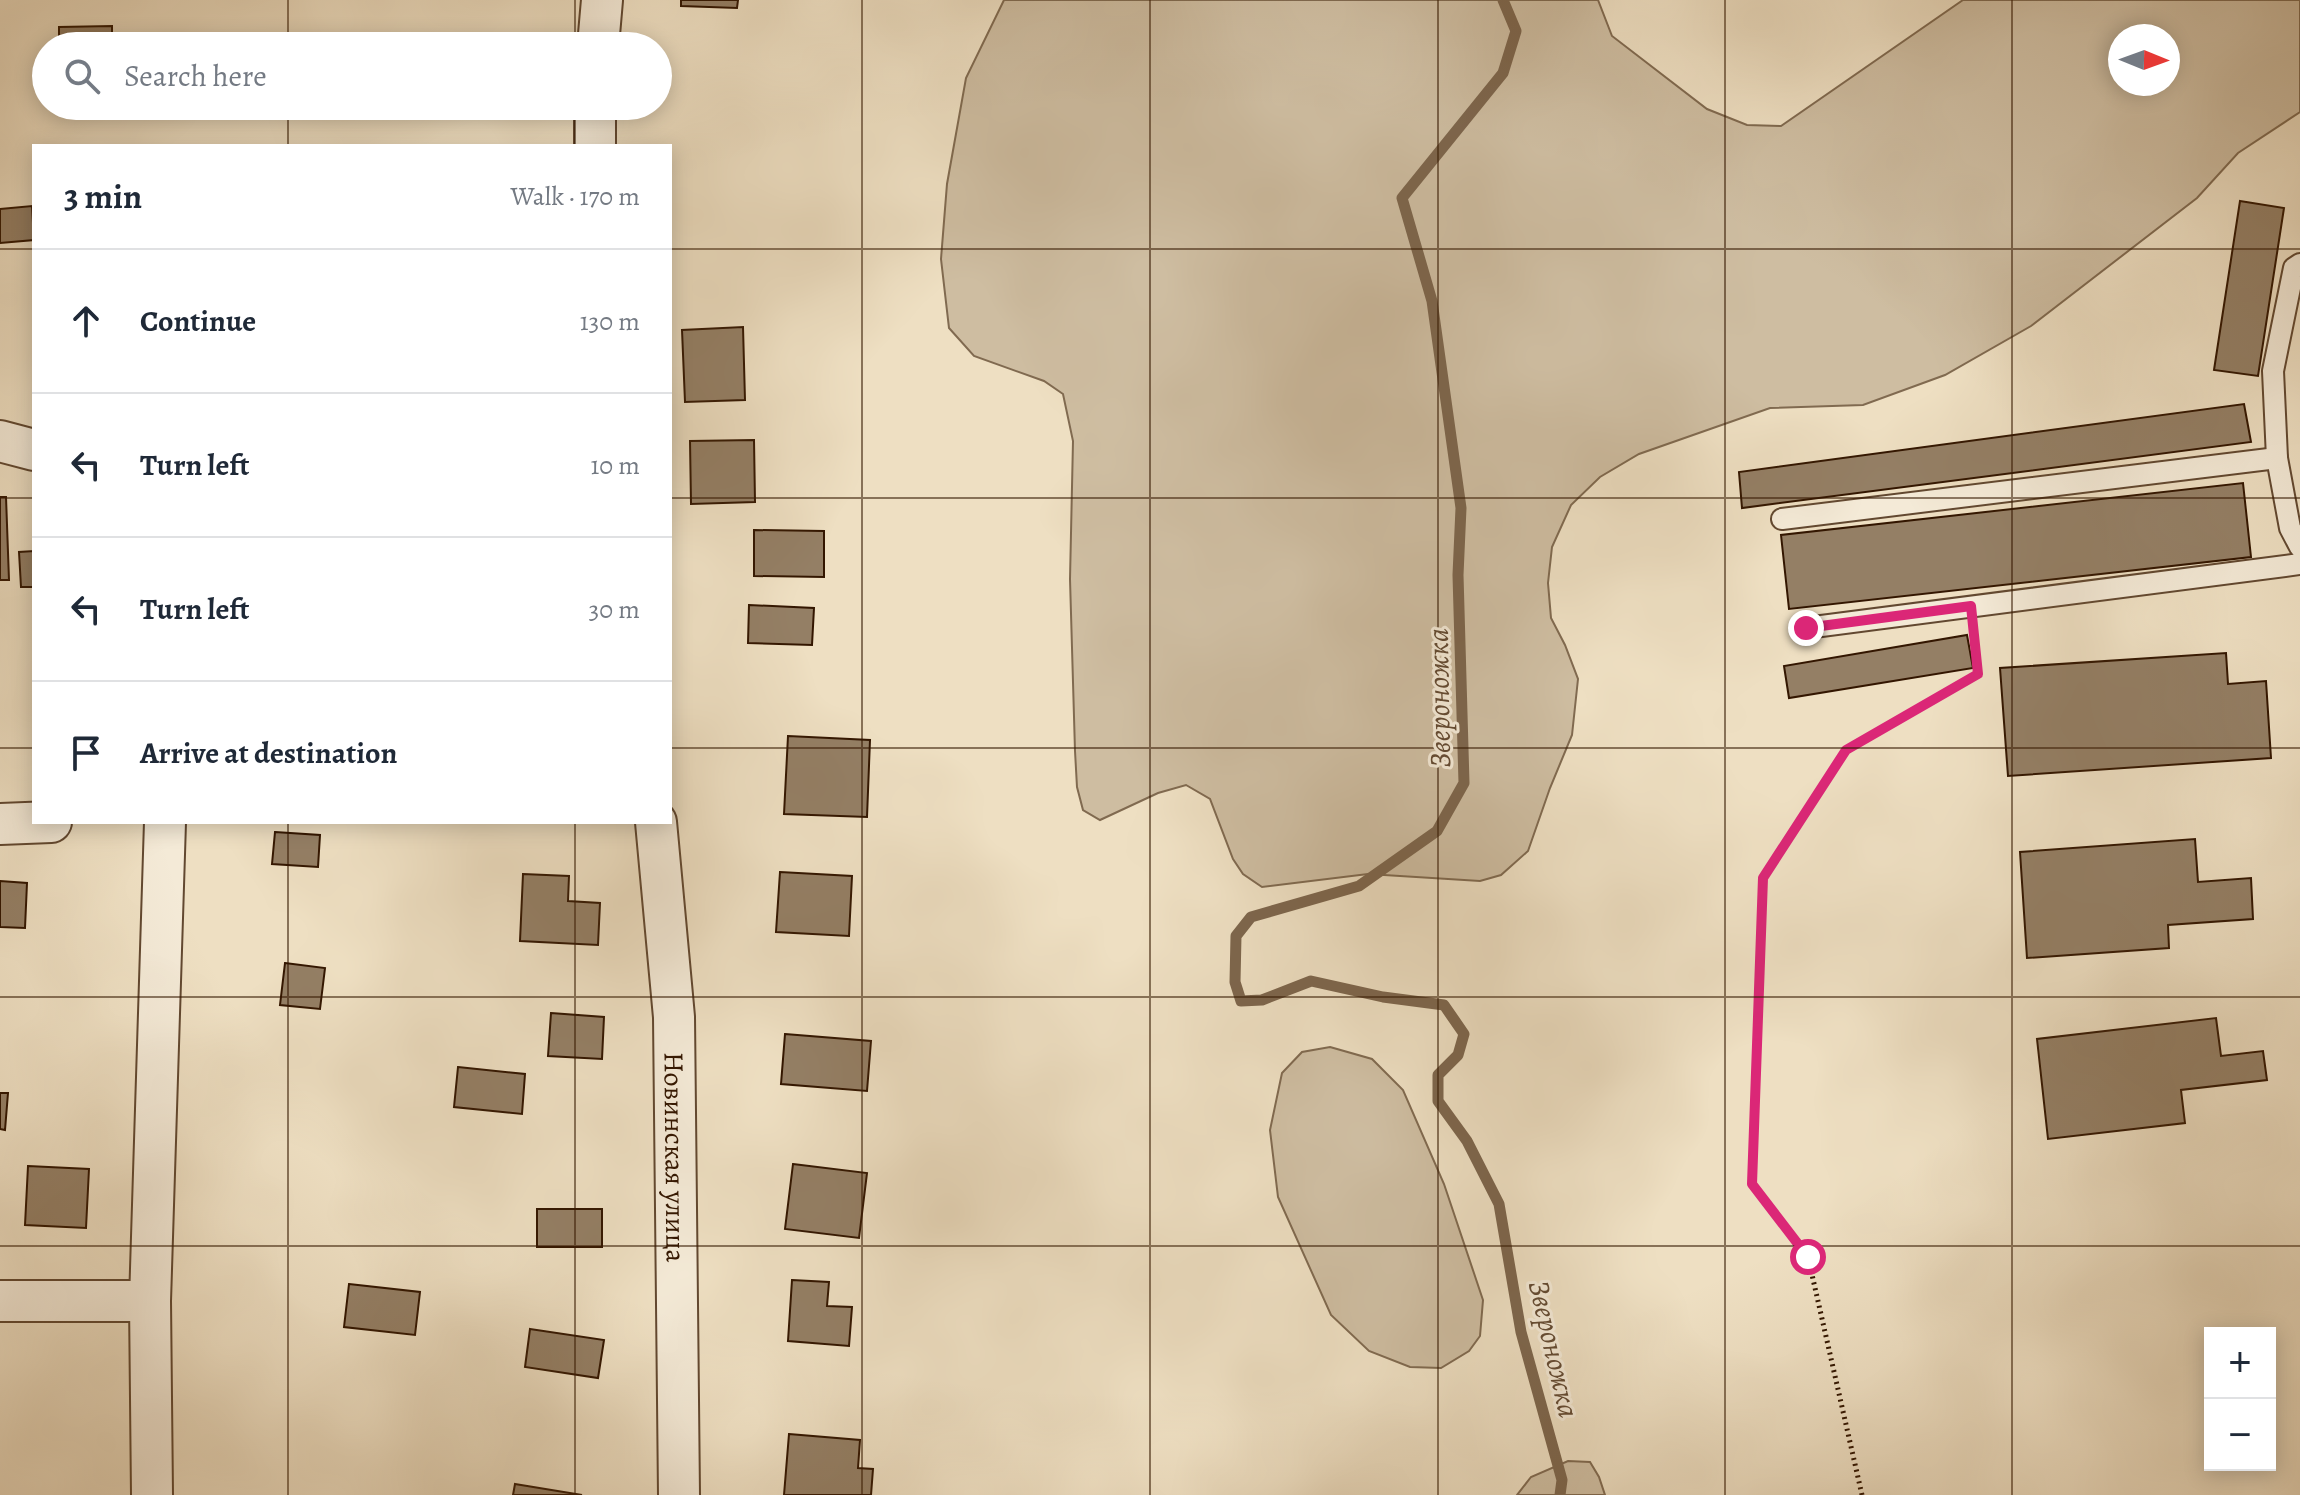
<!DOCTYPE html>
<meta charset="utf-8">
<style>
:root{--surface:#fff;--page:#f6f6f7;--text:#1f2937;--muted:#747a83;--line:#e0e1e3}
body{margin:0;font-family:Alegreya,serif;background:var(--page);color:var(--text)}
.controls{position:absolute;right:24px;bottom:24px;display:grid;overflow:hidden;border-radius:0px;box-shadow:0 4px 20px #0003}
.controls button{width:72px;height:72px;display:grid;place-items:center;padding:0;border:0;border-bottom:2px solid var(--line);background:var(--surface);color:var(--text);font:40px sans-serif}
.compass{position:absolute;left:2108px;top:24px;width:72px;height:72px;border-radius:50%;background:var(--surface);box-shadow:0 4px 20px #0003;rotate:91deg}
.stop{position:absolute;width:24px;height:24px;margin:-18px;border:6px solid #db2777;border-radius:50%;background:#fff}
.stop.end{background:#db2777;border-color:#fff;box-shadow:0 2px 8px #0008}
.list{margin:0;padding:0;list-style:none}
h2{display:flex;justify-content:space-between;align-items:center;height:104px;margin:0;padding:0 32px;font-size:34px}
h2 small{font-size:26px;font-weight:400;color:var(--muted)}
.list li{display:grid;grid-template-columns:52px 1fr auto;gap:24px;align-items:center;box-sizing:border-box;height:144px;padding:0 32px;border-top:2px solid var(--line)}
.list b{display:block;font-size:30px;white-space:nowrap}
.list em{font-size:26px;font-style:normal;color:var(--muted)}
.icon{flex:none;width:44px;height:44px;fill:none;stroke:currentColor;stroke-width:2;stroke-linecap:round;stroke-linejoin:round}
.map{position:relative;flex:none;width:2300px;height:1495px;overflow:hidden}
.search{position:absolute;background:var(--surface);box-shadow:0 4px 20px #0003;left:32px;top:32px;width:640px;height:88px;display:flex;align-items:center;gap:20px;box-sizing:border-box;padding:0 28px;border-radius:44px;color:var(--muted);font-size:30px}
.panel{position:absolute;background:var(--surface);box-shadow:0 4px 20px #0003;left:32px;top:144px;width:640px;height:680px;border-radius:0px}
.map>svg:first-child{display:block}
.green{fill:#cebda1;stroke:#806a50;stroke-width:2;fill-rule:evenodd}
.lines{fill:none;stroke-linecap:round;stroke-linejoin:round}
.stream{stroke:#7d664d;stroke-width:11}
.building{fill:#947f65;stroke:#331600;stroke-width:2}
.service-casing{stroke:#624830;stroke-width:24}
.minor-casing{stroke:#624830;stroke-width:44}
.path{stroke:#331600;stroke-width:5;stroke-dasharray:2 4;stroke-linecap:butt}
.service{stroke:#f4ead7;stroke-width:20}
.minor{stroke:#f4ead7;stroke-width:40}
.route{stroke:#db2777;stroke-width:10}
.grid{fill:none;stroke:#331600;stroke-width:2;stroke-opacity:0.55}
.labels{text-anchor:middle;stroke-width:6;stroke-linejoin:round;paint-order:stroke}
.street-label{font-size:28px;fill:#331600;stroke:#f4ead7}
.water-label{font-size:30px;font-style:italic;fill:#644b33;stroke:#f4ead7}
</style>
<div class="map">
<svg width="2300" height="1495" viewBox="0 0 2300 1495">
<rect width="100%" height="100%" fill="#eedfc2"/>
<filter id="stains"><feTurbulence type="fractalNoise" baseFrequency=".0025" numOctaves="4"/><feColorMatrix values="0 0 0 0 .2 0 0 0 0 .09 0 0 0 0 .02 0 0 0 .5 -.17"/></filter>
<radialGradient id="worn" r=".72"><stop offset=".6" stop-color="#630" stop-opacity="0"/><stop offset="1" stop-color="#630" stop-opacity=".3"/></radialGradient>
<g class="green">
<path d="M1004 0H1598L1612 36 1707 109 1747 125 1781 126 1963 0H2300V112L2238 153 2197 198 2031 326 1945 375 1863 405 1770 408 1639 454 1600 477 1571 505 1552 547 1548 583 1551 618 1565 645 1578 679 1572 735 1550 788 1528 851 1501 875 1480 881 1368 874 1262 887 1243 874 1233 859 1210 799 1186 785 1158 793 1100 820 1083 810 1077 787 1075 751 1070 579 1073 441 1063 394 1044 381 974 356 949 328 941 259 947 184 966 78ZM2168 36V84H2120V36Z"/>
<polygon points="1330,1047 1372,1059 1403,1090 1444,1184 1483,1300 1480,1336 1469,1351 1441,1368 1410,1367 1369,1351 1331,1315 1278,1197 1270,1130 1282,1073 1302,1052"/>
<polygon points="1568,1461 1590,1462 1599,1477 1605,1495 1517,1495 1531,1477"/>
</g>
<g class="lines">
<polyline class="stream" points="1503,0 1516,31 1503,73 1402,198 1432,301 1461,508 1458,575 1464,783 1437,831 1359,886 1251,917 1236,936 1235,982 1241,1001 1262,1000 1311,981 1383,997 1444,1005 1464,1034 1458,1055 1438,1075 1438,1101 1467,1141 1499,1204 1521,1332 1562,1480 1560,1495"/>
</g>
<g class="building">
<polygon points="681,0 738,0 737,8 681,6"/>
<polygon points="112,26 112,46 59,46 59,27"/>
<polygon points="496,34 497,46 438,46 438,35"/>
<polygon points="61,106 114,106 114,114 62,115"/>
<polygon points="439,106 498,106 498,113 439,114"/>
<polygon points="2240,201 2284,208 2258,376 2214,370"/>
<polygon points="32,206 34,240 0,243 0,209"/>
<polygon points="743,327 745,400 685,402 682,330"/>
<polygon points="2244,404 2251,442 1742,508 1739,472"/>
<polygon points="754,440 755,502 691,504 690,441"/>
<polygon points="2243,483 2251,557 1789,609 1781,535"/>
<polygon points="0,497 6,497 9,580 0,580"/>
<polygon points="754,530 824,531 824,577 754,576"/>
<polygon points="34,551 34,587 21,587 19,552"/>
<polygon points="749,605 814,608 812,645 748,643"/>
<polygon points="1967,635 1973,668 1789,698 1784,666"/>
<polygon points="2226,653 2228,684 2266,681 2271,758 2008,776 2000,668"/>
<polygon points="788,736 870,740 867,817 784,814"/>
<polygon points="275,832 320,835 318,867 272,864"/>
<polygon points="2195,839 2198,882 2251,878 2253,919 2168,925 2169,948 2027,958 2020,852"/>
<polygon points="780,872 852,876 849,936 776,932"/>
<polygon points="523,874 569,876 568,901 600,903 598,945 520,941"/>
<polygon points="0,881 27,883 25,928 0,927"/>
<polygon points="285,963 325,968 320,1009 280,1005"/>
<polygon points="551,1013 604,1017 602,1059 548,1056"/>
<polygon points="2216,1018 2221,1056 2263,1051 2267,1080 2181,1090 2185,1123 2048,1139 2037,1039"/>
<polygon points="785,1034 871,1041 867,1091 781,1084"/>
<polygon points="458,1067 525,1074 522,1114 454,1107"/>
<polygon points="0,1093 8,1093 5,1130 0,1129"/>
<polygon points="793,1164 867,1173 859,1238 785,1229"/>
<polygon points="28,1166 89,1169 86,1228 25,1225"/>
<rect x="537" y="1209" width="65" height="38"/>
<polygon points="792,1280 829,1282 827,1306 852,1307 849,1346 788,1341"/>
<polygon points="349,1284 420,1292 415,1335 344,1327"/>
<polygon points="530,1329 604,1340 598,1378 525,1367"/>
<polygon points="789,1434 860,1440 858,1468 873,1469 871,1495 784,1495"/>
<polygon points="515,1484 582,1495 513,1495"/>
</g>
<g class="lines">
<g class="service-casing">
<g id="service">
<polyline points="2300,264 2294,268 2273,371 2277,458 2290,528 2300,547"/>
<polyline points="1782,519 2277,458"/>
<polyline points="1806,628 2300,564"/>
</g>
</g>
<g class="minor-casing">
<g id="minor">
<polyline points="598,46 602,0"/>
<polyline points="595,146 595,106"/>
<polyline points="0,441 34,450"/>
<path id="s1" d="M656 822 674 1017 679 1495"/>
<polyline points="0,824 51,822"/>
<polyline points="0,1301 150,1301"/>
<polyline points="152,1495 150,1301 165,822"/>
</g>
</g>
<polyline class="path" points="1862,1495 1808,1257 1752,1184 1763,878 1846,750 1978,674 1974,635"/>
<use href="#service" class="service"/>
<use href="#minor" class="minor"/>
</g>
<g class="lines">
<polyline class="route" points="1806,628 1971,606 1978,674 1846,750 1763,878 1752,1184 1808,1257"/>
</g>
<path class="grid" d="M288 0V46M575 0V46M862 0V1495M1150 0V1495M1438 0V1495M1725 0V1495M2012 0V1495M288 106V146M575 106V146M0 249H34M670 249H2300M0 498H34M670 498H2300M0 748H34M670 748H2300M288 822V1495M575 822V1495M0 997H2300M0 1246H2300"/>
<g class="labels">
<g class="street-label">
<text dy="10" stroke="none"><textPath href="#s1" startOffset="336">Новинская улица</textPath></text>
</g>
<g class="water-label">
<text transform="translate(1439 698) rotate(-91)" y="10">Звероножка</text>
<text transform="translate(1554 1349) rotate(77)" y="10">Звероножка</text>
</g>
</g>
<rect width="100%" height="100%" filter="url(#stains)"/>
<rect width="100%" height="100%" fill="url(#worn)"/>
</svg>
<div class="controls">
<button>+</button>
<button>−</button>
</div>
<svg class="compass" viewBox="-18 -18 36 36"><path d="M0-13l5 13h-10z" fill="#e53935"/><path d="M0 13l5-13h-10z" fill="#747a83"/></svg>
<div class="stop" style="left:1808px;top:1257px"></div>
<div class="stop end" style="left:1806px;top:628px"></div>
<div class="search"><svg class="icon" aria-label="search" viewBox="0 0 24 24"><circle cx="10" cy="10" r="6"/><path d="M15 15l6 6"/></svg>Search here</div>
<section class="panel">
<h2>3 min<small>Walk · 170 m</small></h2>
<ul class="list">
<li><svg class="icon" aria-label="ahead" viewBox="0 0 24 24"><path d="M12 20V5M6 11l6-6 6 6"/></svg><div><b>Continue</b></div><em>130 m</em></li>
<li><svg class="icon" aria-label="left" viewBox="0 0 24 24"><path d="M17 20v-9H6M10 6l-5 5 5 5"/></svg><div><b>Turn left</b></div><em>10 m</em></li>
<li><svg class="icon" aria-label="left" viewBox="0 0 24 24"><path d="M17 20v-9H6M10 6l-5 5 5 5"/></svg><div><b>Turn left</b></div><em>30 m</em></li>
<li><svg class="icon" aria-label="arrive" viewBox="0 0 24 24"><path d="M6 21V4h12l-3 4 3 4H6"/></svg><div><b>Arrive at destination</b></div></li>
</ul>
</section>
</div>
